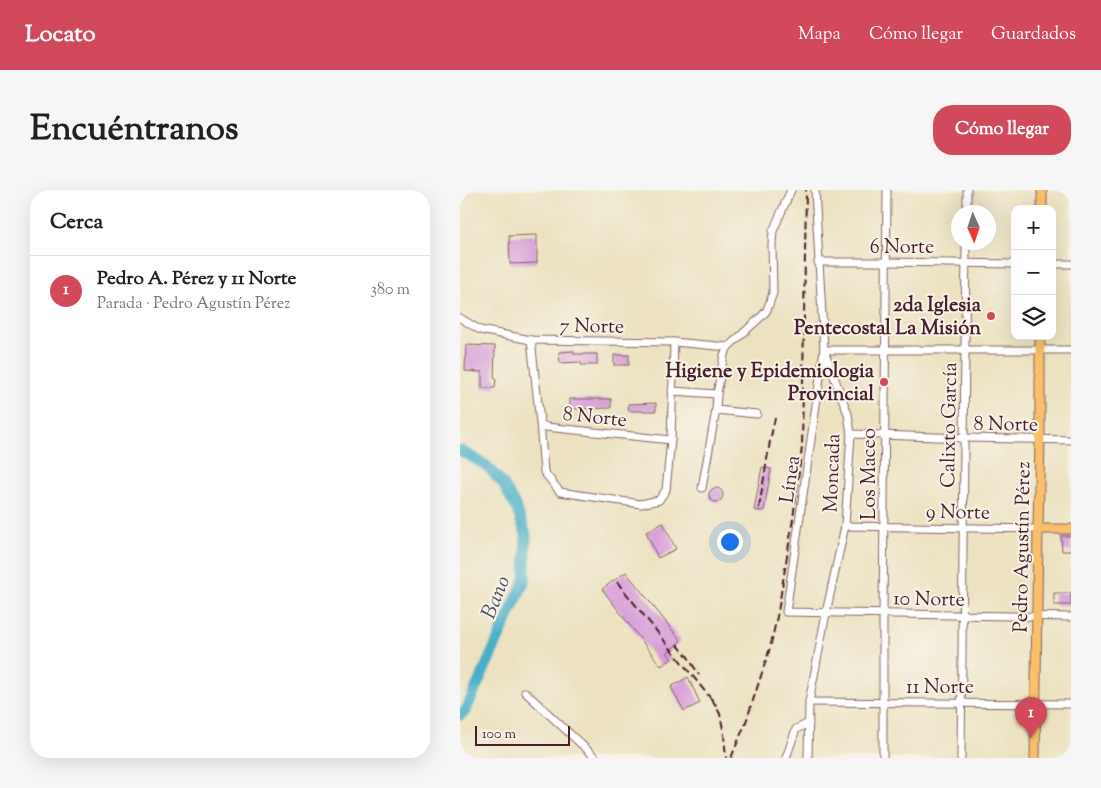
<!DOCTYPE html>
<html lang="es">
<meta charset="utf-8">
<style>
:root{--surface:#fff;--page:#f6f6f6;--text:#202124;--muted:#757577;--line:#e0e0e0;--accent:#d1495b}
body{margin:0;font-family:"Sorts Mill Goudy",serif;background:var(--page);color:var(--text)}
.controls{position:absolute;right:15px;top:15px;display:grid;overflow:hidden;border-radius:10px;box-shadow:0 5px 20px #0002}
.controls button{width:45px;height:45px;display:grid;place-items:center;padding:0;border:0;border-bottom:1px solid var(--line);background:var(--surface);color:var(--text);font:25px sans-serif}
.compass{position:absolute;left:491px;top:15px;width:45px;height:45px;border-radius:50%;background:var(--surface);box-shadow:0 5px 20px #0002;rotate:177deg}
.scale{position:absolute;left:15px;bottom:12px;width:95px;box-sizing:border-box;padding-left:5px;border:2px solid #4a1f2b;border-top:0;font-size:14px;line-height:18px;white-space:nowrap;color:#4a1f2b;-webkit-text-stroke:4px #f7f3e8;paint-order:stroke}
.you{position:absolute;left:269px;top:351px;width:18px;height:18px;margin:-12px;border:4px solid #fff;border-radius:50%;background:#1a73e8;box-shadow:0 0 0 8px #1a73e833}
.badge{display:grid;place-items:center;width:32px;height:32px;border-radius:50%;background:var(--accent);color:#fff;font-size:16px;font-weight:700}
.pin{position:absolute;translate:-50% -41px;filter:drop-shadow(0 1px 2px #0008)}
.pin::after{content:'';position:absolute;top:26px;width:18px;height:15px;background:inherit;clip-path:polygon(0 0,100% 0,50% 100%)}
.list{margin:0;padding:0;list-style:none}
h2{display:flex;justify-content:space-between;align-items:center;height:65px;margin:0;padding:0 20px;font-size:21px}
h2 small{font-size:16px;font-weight:400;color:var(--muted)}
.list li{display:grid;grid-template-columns:32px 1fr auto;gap:15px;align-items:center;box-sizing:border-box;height:70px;padding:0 20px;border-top:1px solid var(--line)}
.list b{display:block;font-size:19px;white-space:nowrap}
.list p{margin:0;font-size:16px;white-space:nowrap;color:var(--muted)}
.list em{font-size:16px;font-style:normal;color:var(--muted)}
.icon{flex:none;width:28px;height:28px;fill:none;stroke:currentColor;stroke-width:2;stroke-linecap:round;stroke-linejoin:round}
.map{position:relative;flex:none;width:611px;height:568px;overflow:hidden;border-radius:20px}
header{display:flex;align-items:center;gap:30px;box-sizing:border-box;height:70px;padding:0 25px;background:var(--accent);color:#fff}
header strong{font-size:24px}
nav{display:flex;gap:28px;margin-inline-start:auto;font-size:18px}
.intro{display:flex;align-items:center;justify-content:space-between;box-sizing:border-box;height:120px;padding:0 30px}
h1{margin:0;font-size:35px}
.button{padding:12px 22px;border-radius:20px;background:var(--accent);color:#fff;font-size:18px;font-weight:700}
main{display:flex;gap:30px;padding:0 30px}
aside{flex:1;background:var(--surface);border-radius:20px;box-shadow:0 5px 20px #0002}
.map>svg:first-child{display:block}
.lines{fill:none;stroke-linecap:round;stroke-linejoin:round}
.river{stroke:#47afc6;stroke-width:11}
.building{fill:#d79cd8}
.minor-casing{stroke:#836360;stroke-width:9}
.major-casing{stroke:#836360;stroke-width:11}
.minor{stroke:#fff;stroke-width:7}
.major{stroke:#f9bf6c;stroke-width:9}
.rail{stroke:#4a1f2b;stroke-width:2;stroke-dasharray:8 4;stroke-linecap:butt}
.poi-dot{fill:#d1495b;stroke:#f7f3e8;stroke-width:2}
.labels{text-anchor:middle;stroke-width:4;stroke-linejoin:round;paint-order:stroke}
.street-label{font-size:20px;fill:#4a1f2b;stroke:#f7f3e8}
.poi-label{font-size:20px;font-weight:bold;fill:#4a1f2b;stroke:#f7f3e8;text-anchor:end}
.water-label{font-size:21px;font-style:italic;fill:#495161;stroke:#f7f3e8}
</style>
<header>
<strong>Locato</strong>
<nav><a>Mapa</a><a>Cómo llegar</a><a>Guardados</a></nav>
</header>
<div class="intro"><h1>Encuéntranos</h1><a class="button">Cómo llegar</a></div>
<main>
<aside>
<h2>Cerca<small></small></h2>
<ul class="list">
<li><span class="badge">1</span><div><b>Pedro A. Pérez y 11 Norte</b><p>Parada · Pedro Agustín Pérez</p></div><em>380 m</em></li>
</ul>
</aside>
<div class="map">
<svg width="611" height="568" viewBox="0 0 611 568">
<rect width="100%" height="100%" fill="#f7f3e8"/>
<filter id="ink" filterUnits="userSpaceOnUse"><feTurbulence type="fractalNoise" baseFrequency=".02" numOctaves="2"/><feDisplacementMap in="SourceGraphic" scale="10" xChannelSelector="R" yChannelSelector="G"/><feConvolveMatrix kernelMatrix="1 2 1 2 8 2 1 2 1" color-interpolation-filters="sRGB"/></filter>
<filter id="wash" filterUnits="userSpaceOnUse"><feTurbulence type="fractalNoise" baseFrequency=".0096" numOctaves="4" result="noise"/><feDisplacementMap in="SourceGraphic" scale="20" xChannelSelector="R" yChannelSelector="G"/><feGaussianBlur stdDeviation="1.12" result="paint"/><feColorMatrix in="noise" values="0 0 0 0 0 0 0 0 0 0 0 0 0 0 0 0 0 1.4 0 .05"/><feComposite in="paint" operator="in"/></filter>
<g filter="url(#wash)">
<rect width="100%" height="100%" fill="#ece2c1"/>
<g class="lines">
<polyline class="river" points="0,260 27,276 43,294 56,317 66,344 65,390 6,520 0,525"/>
</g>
<g id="blocks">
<g class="building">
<polygon points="77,45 77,73 50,74 49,46"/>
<polygon points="6,155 35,156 34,188 36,188 35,198 22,198 22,182 5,181"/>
<polygon points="114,161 114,164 137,164 137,175 121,175 121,172 100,173 99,162"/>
<rect x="154" y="165" width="15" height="10"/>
<polygon points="110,209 151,209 151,218 110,219"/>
<polygon points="196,213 196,221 169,221 168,214"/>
<polygon points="302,277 311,279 304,321 294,320"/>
<circle cx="256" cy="305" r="7"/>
<polygon points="203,333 216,359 198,368 186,342"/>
<polygon points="601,346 611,346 611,361 602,361"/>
<polygon points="166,382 221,451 207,463 212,469 201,476 142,399"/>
<rect x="594" y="403" width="17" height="12"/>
<polygon points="228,487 240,513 224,521 211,497"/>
</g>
</g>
</g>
<g filter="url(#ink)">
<use href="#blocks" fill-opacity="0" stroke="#836360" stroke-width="1"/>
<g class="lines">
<g class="minor-casing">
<g id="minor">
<polyline points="507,22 507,0"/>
<polyline points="358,72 426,72 555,74"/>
<polyline points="592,74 611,74"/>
<polyline points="0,128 20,140 71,150 214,152 268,157"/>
<polyline points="71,150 80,232 82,235 86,237 211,250"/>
<polyline points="611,160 364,160 326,422 611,427"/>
<polyline points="212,201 257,204"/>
<polyline points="256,220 297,224"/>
<polyline points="80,232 84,282 100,302 181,314 199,310 206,300 211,250 214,152"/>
<polyline points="391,244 504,248 611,250"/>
<polyline points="242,298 256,220 257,204 264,165 268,157 302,126 307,120 313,103 312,55 313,41 331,0"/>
<polyline points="385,336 578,339"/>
<polyline points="65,502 136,568"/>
<polyline points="349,512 611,514"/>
<polyline points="326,568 336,539 349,533"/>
<polyline points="348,568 349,512 366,423 385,336 391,244 388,224 364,160 355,0"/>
<polyline points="423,568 423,424 427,0"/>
<polyline points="501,568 506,52"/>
</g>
</g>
<g class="major-casing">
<g id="major">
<polyline points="582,19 582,0"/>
<polyline points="578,339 611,339"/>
<polyline points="575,568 578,339 580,250 580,146"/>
</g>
</g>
<use href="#minor" class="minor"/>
<use href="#major" class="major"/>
<g class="rail">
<polyline points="299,318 310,251 315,228"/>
<polyline points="157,392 256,515"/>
<polyline points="217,454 228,467 239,485"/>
<polyline points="252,509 260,524 264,544 266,568"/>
<polyline points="271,568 286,532 310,458 318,422 333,329 342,257 346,0"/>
</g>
</g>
</g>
<g class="poi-dot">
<circle cx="531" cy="126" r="5"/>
<circle cx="424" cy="192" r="5"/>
</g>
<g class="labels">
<g class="street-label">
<text x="442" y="63">6 Norte</text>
<text transform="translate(132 135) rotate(1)" y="7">7 Norte</text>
<text transform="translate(135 226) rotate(6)" y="7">8 Norte</text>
<text transform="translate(546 233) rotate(1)" y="7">8 Norte</text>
<text transform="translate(488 235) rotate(-89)" y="7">Calixto García</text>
<text transform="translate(371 283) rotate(-88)" y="7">Moncada</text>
<text transform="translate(408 284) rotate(-90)" y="7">Los Maceo</text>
<text transform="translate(329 289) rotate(-82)" y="7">Línea</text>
<text transform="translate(498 321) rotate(1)" y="7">9 Norte</text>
<text transform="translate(561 357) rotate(-89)" y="7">Pedro Agustín Pérez</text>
<text transform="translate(469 408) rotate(1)" y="7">10 Norte</text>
<text x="480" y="503">11 Norte</text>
</g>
<g class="poi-label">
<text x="521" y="121">2da Iglesia<tspan x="521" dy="23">Pentecostal La Misión</tspan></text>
<text x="414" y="187">Higiene y Epidemiologia<tspan x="414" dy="23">Provincial</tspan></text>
</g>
<g class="water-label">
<text transform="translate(35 407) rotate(-68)" y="7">Bano</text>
</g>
</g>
</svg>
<div class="controls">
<button>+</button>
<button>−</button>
<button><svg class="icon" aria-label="layers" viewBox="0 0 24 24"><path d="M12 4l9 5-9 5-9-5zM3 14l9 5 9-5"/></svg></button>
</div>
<svg class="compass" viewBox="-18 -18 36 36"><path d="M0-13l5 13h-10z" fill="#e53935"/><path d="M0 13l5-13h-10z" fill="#757577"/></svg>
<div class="scale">100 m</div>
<div class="you"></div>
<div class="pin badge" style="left:571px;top:548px">1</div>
</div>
</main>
